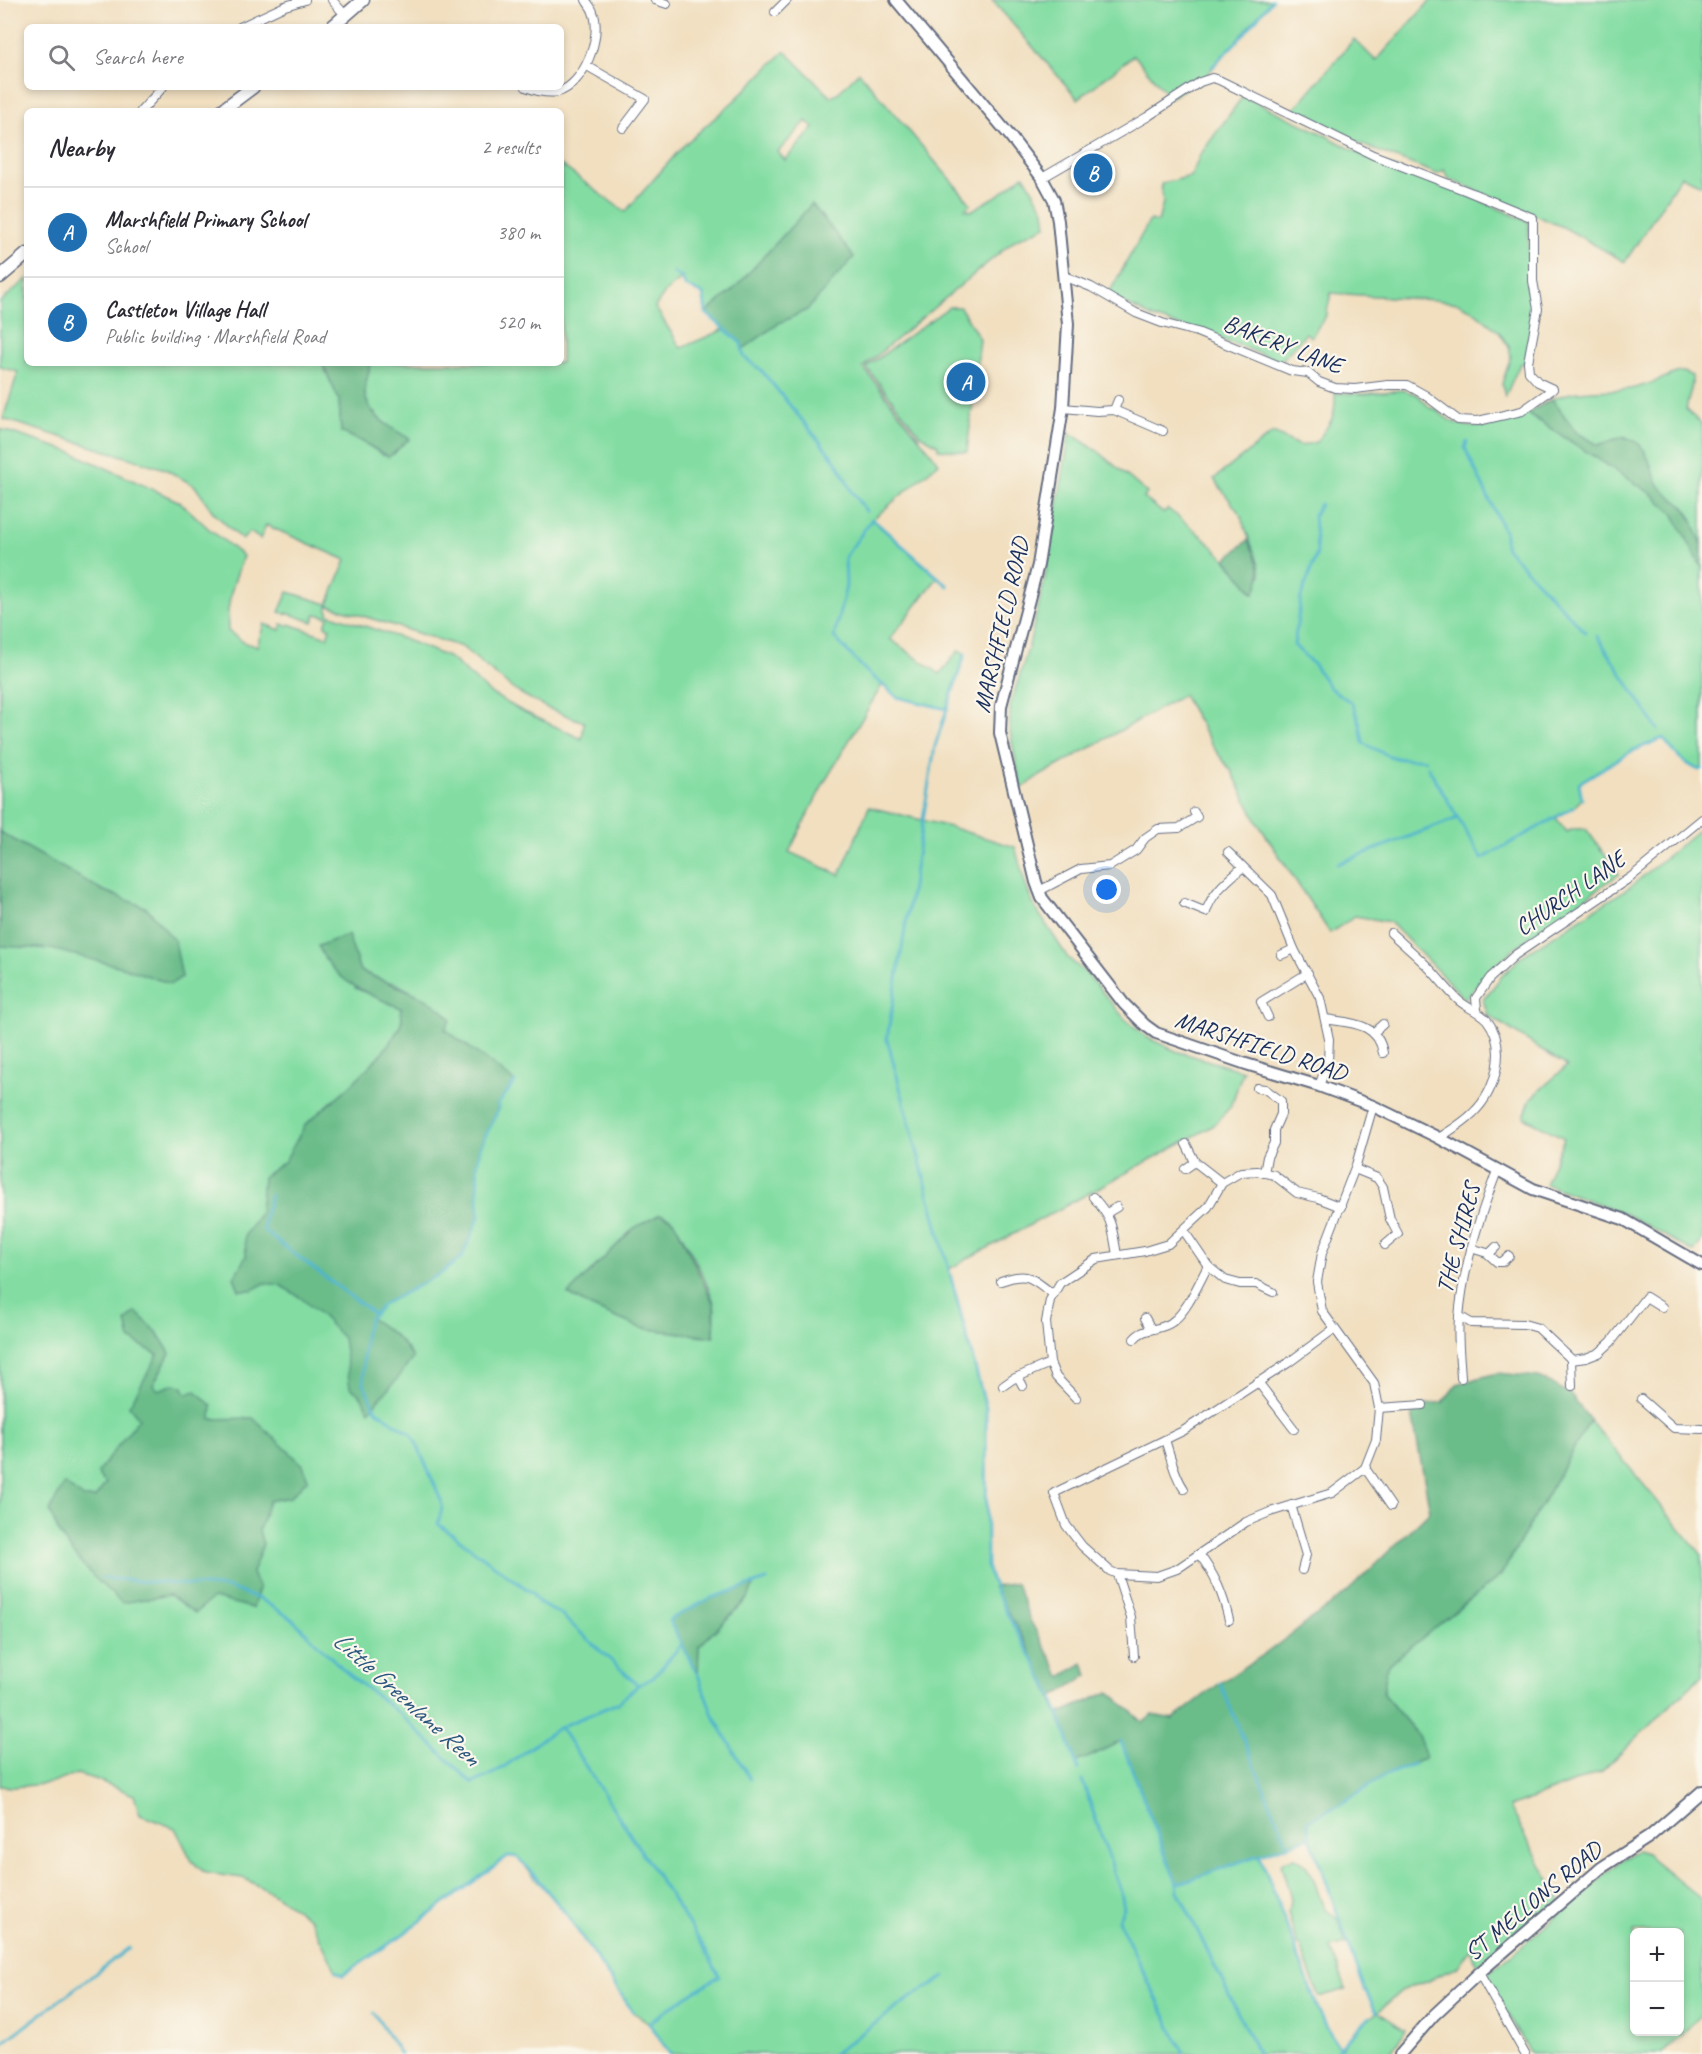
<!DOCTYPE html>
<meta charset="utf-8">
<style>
:root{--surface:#fff;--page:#f7f7f7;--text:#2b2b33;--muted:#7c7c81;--line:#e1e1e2;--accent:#1f6fb2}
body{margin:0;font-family:Caveat,sans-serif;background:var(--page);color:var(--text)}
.controls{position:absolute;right:18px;bottom:18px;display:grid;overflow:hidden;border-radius:9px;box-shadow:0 3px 9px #0003}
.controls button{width:54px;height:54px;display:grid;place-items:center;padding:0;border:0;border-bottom:2px solid var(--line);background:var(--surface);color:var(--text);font:30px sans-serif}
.you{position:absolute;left:1107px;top:890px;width:21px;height:21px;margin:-15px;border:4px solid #fff;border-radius:50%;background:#1a73e8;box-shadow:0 0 0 9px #1a73e833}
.badge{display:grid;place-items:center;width:39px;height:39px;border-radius:50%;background:var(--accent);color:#fff;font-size:20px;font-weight:700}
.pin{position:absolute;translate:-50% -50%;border:3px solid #fff;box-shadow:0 2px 6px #0006}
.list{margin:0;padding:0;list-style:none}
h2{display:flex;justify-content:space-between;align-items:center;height:78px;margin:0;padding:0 24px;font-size:26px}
h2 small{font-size:20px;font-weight:400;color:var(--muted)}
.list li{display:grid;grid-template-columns:39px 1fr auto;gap:18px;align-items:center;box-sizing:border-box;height:90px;padding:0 24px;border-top:2px solid var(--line)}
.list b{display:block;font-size:22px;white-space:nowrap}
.list p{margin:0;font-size:20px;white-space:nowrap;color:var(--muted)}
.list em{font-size:20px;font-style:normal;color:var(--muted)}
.icon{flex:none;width:33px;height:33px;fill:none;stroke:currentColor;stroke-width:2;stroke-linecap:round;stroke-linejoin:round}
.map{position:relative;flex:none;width:1702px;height:2054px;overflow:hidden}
.search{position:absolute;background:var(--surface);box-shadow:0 3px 9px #0003;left:24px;top:24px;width:540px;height:66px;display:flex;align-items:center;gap:15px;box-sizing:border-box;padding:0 21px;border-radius:9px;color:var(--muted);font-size:22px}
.panel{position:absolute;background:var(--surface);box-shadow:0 3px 9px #0003;left:24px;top:108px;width:540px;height:258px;border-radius:9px}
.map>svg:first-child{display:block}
.green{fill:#83dda3;stroke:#4f8680;stroke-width:1.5;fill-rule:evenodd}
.forest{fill:#6abc89;stroke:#427674;stroke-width:1.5}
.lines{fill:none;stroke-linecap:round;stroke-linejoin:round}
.stream{stroke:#4fb5cd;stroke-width:3}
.street-casing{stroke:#666d80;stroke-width:10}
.secondary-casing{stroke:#666d80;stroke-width:14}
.primary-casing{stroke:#666d80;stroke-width:15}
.street{stroke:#fff;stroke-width:8}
.secondary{stroke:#fff;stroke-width:10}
.primary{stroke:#fff;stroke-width:12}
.labels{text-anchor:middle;stroke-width:4.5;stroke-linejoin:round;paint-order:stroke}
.street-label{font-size:24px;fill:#1b2f5e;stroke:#fbf7ec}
.water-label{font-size:26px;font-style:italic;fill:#2b577f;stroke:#fbf7ec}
</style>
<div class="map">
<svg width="1702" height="2054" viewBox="0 0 1702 2054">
<rect width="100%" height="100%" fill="#fbf7ec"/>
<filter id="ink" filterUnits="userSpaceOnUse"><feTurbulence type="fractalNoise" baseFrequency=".0167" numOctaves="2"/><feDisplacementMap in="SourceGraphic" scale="12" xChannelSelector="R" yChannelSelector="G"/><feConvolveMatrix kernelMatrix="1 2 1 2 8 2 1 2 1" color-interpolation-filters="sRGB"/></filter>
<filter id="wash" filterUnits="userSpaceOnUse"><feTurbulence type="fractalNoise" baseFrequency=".008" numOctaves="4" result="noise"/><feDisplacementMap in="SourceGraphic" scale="24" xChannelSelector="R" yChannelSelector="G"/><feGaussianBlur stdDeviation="1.35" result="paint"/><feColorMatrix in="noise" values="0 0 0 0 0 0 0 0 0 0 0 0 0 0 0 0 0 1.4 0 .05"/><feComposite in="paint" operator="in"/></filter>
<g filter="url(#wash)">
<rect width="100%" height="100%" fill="#f1dfc0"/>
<g class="green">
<polygon points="992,0 1272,0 1207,75 1170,98 1134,55 1078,99"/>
<polygon points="1431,0 1702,0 1702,185 1681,176 1625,262 1565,228 1449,179 1444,170 1437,174 1370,148 1292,112 1354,39 1376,61"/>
<path d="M785 51 831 97 839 92 859 72 971 204 965 209 971 211 1000 194 1024 175 1044 210 1046 226 1015 240 863 367 939 463 873 519 938 577 890 639 940 674 959 650 965 654 946 709 897 697 882 685 824 783 789 852 840 875 869 807 950 827 1015 847 1026 886 1034 906 1068 958 1088 975 1125 1019 1148 1038 1176 1051 1243 1071 1231 1106 1213 1126 949 1269 986 1408 987 1566C996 1599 1017 1627 1033 1658 1050 1691 1062 1726 1076 1761L1091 1756 1121 1741 1177 1883 1260 1855 1318 2009 1329 2031 1341 2049 1354 2032 1377 2012 1365 1990 1310 1837 1308 1821 1339 1805 1386 1775 1414 1764 1418 1735 1383 1694 1386 1666 1501 1575 1590 1420 1702 1555V1675L1601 1772 1510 1807 1562 1903 1479 1973 1471 1949 1457 1968 1401 1991 1378 2012 1405 2030 1390 2054H670L649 2023 633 2012 567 1915 517 1857 508 1856 398 1938 343 1975 336 1971 310 1919 270 1892 243 1878 205 1873 192 1861 175 1828 140 1815 134 1795 95 1779 77 1774 52 1783 14 1787 0 1786V429L71 452 180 502 208 528 243 556C233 585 226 600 228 631L245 643 257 646 264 624 280 630 282 624 288 626 289 624 327 637 330 628 325 626 328 617 316 614 313 622 287 613 286 614 279 612 288 592 328 604 346 560 266 525 260 539 250 532 242 540 213 512 195 486 165 469 3 419 18 372 0 367V302L27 279V363H322L339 400 341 432 363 442 383 455 394 454 401 444 409 439C391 428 362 412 365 387 366 378 370 371 370 363H561V165L625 212 684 145 734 101ZM806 121 814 128 785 160 778 152ZM682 279 685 286 703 294 706 313 734 289 807 310 779 323 743 349 741 343 725 329 681 348 655 307 666 291ZM328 605 462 647 514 690 547 708 584 722 582 739 520 710 490 693 450 658 404 639 328 614ZM361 971 384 981 395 983 429 1001 445 1028 498 1104V1111L480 1147 477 1166 479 1217 440 1274 384 1304 305 1125C331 1102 388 1057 400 1026 403 1020 402 1014 401 1008L355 988ZM670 1218C680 1228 710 1288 714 1303 716 1313 714 1326 714 1337L641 1328 591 1307 569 1294 634 1228ZM748 1598 699 1646 697 1674 669 1620Z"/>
<polygon points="1243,96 1323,134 1368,158 1461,192 1529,222 1528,279 1534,314 1525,363 1520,364 1505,397 1502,384 1511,356 1509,347 1499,332 1472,310 1458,303 1435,300 1331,293 1326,316 1311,337 1306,333 1280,362 1241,346 1154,318 1108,295 1150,220 1158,222 1163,203 1161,184 1191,176 1200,155"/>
<polygon points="949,307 960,307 980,339 967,452 938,449 938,445 920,435 866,367"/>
<path d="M1679 372H1684L1692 376V384L1686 410 1702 424V545L1694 530 1691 517 1685 507 1669 497 1659 486 1644 450 1625 436 1598 445 1576 432 1552 399C1577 388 1603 392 1630 389 1647 386 1663 378 1679 372Z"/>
<path d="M1403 390 1418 395 1430 408 1436 409C1463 438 1494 426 1527 413L1652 494 1673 513 1702 568V769L1699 770C1683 763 1673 752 1663 738L1630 752 1579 783 1582 799 1574 807 1556 818 1567 832 1573 829H1586L1619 874 1516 947 1486 974 1465 999 1390 922 1355 916 1330 933 1257 822 1232 772 1216 751 1183 695 1038 777 1021 789 1010 731V706L1028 649 1044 583 1070 433 1099 452 1147 493 1144 498 1163 513 1168 509C1201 533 1229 560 1253 593L1261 575 1259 565 1240 514 1214 479 1273 433 1300 446 1316 442C1331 423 1336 418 1335 393L1365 394Z"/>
<polygon points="1702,827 1702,1240 1694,1252 1626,1214 1545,1184 1564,1138 1524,1117 1531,1098 1567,1066 1488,1015 1483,1000 1502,976 1522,956 1630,887"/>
<path d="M1636 1851 1646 1854 1702 1900V2014L1662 2054H1531L1485 1975 1520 1948 1625 1857ZM1634 1932H1680V2032H1634Z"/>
<path d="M1295 1858C1316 1866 1315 1893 1325 1909 1328 1913 1334 1914 1336 1917 1341 1923 1343 1936 1346 1944L1331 1948 1346 1989 1319 1997 1300 1945H1297L1288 1912 1291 1902 1290 1894 1281 1865 1283 1861Z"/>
</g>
<g class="forest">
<polygon points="812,204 854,257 807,310 779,323 743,349 741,343 706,313 734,289"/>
<path d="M322 363H370C370 371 366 379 365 387 362 413 391 428 410 439 401 444 397 453 388 457L363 442 341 432 339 400Z"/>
<path d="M1552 399 1576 432 1598 445C1610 442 1622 434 1633 440 1648 447 1651 470 1658 483 1664 495 1676 499 1685 508 1688 511 1701 541 1702 545 1702 552 1702 561 1702 568L1673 513 1652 494 1527 413Z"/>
<path d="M1248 540C1257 558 1266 575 1254 593L1226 559Z"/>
<polygon points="0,832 102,890 147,908 175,941 182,977 171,984 122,967 51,949 0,946"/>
<path d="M348 935 360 971C391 985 428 993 451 1019L445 1029 515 1082 498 1104V1110L480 1147 477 1166 479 1217 462 1257 440 1274 384 1304 370 1318C391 1332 398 1336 413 1358L398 1378 369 1411 361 1396 350 1387 343 1338 322 1316 301 1298 280 1285 265 1283 252 1290H239L234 1277 246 1256 245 1235 260 1213 263 1177 285 1161 305 1125 352 1084 383 1052 399 1029 402 1020 401 1008C366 993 335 983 318 946Z"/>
<polygon points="660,1214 670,1218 675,1223 714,1304 714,1337 641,1328 591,1307 568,1294 634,1228"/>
<path d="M136 1312 157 1332 170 1353 153 1385 159 1390 174 1384 183 1387 186 1394 196 1391 212 1406 211 1419 253 1418 303 1465 308 1479 290 1497 269 1501 259 1530 263 1544 252 1573 259 1588 253 1608 213 1598 195 1613 169 1595 122 1603C96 1581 58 1543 50 1510L64 1484 84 1498H95L106 1483 99 1477 98 1472 139 1418 129 1406 158 1355 130 1339 126 1321Z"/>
<polygon points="1497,1373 1539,1377 1569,1393 1590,1420 1501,1575 1387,1666 1383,1694 1418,1735 1426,1758 1386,1775 1339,1805 1308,1821 1310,1837 1177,1884 1121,1741 1091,1756 1076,1762 1058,1714 1109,1692 1143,1722 1153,1715 1173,1719 1220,1683 1265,1654 1347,1592 1430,1511 1412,1414 1423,1405 1443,1402 1457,1384"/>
<polygon points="1016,1583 1030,1620 1061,1677 1083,1663 1088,1675 1052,1698 1026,1643 993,1587"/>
<polygon points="754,1584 748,1598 699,1646 698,1675 669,1620 711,1598"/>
</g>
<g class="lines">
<g class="stream">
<polyline points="1212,67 1245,33 1272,0"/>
<polyline points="673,272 682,278 685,286 703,294 706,313 741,343 744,357 761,370 838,464 852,492 866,511"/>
<polyline points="1467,442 1465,448 1505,533 1505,547 1585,632"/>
<path d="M1320 504 1314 516 1317 553 1301 597 1294 645 1314 665 1330 688 1352 703 1360 724 1363 743C1376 749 1390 759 1405 759 1412 760 1417 758 1425 760"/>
<polyline points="1597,636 1658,730"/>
<path d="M965 654 935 746 887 1039 986 1408 987 1566C999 1609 1028 1646 1047 1686 1060 1712 1068 1741 1078 1769"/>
<polyline points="946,709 897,697 865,670 834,637 846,586 845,557 872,519 948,586"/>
<polyline points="1428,767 1482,859 1574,807"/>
<path d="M1582 799 1579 783 1630 752 1663 738C1673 752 1683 763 1699 770L1702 769"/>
<polyline points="1337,864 1458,818"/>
<polyline points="515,1082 498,1104 498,1110 480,1147 477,1166 479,1217 462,1257 440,1274 384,1304 370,1318 365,1332 363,1366 364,1384 373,1405 377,1411 411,1434 416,1442 441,1500 442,1508 438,1524 532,1593 540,1604 560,1614 638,1685"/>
<polyline points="271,1195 264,1219 264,1231 374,1314"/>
<path d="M101 1578 229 1588 262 1600 292 1619 346 1672 400 1714 472 1783C505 1772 531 1744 560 1727L705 1949 719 1976 678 2002 649 2023 670 2054"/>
<polyline points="1220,1683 1288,1846"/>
<polyline points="560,1727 618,1703 638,1685 653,1678 681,1645"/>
<polyline points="1121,1741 1177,1884 1178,1891 1258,2054"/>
<polyline points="750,1779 713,1715 698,1675 669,1620 711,1598 767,1580"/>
<polyline points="1082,1780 1121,1892 1124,1908 1118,1920 1184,2054"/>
<polyline points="1260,1855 1318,2009 1329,2031 1340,2049"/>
<polyline points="1177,1884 1310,1837"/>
<polyline points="336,1971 343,1975 398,1938 508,1856 517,1857 531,1871 567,1915 633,2012"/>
<polyline points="1377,2012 1365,1990 1310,1837 1308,1821 1339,1805 1386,1775 1414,1764"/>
<polyline points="374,2013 400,2054"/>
<polyline points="0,2045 129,1948"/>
<polyline points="833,2054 916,1994 945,1977"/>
<polyline points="1334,2054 1370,2017"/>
</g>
</g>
</g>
<g filter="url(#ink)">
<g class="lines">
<g class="street-casing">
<g id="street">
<polyline points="332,0 346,16"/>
<polyline points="655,0 667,4"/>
<polyline points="775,12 787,0"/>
<polyline points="240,27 285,6 305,0"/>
<polyline points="587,66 645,99 623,128"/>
<path d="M526 87C536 91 547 94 558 92 584 85 603 36 593 12 592 8 588 4 586 0"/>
<polyline points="141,111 163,87"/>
<polyline points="1042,178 1147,117 1200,82 1212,78 1219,80 1373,155 1467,191 1533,218 1533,281 1538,309 1528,362 1529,372 1538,382 1553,389 1522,411 1478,421 1458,420 1425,395 1407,385 1388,385 1355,389 1335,388 1319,382 1308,373 1292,371 1197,332 1162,323 1136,313 1091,287 1064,276"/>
<polyline points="1063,408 1097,411 1114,410 1163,431"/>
<polyline points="1114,410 1118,400"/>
<polyline points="1228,852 1272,895 1294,949 1320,998 1329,1039 1328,1062 1319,1086"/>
<polyline points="1039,891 1081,869 1110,866 1136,850 1145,838 1158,829 1179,828 1197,817 1194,812"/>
<path d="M1184 903 1206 912C1212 892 1228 880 1243 867"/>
<path d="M1391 933C1403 944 1415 954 1426 965 1437 976 1446 988 1457 999 1466 1008 1478 1010 1487 1020 1508 1047 1496 1091 1473 1113 1463 1123 1451 1130 1439 1138"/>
<polyline points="1281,955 1294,949"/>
<polyline points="1477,1010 1476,998 1490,978 1515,955 1631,877 1702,819"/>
<polyline points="1268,1017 1261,1002 1308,973"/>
<path d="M1325 1019C1350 1023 1378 1022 1383 1053"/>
<polyline points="1373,1033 1383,1024"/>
<polyline points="1257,1088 1265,1089 1281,1101 1281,1114 1274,1130 1274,1143 1267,1157 1264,1173"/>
<polyline points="1186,1144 1195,1162 1222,1183"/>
<polyline points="1185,1169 1195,1162"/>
<polyline points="1355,1169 1377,1178 1383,1187 1390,1219 1398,1234 1385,1245"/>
<path d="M1093 1197C1113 1219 1112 1227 1117 1255"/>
<polyline points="1107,1213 1117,1207"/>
<polyline points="1184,1231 1208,1266 1225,1280 1240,1284 1256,1284 1273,1292"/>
<polyline points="1471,1248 1487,1253 1497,1262 1502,1262 1509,1256"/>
<polyline points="1489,1254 1496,1247"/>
<path d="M1001 1281C1028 1271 1031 1278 1053 1294"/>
<polyline points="1459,1316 1471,1323 1524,1324 1538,1328 1569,1357 1571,1360 1572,1386"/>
<polyline points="1145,1318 1151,1329"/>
<polyline points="1334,1329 1288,1363 1183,1431 1054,1493 1066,1525 1082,1546 1110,1571 1117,1574 1157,1576 1177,1569 1246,1522 1270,1512 1332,1493 1365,1468 1376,1440 1379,1408 1374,1383 1322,1311 1317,1282 1322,1253 1356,1165 1373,1106"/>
<path d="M1134 1339C1143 1327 1161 1331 1172 1322 1187 1312 1199 1282 1208 1266"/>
<polyline points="1571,1360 1586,1358 1599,1353 1611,1342 1646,1297 1662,1307"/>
<polyline points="1050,1363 1056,1377 1076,1398"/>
<polyline points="1018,1377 1023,1386"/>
<path d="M1461 1378C1460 1358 1457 1337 1459 1318 1463 1267 1479 1218 1497 1171"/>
<polyline points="1258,1382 1294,1429"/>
<polyline points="1003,1386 1013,1379 1050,1363 1046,1322 1050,1300 1060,1283 1096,1259 1145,1251 1168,1244 1208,1207 1222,1183 1241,1172 1257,1171 1274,1175 1297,1193 1318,1198 1341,1207"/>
<polyline points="1641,1399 1674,1428 1702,1429"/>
<polyline points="1379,1408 1423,1405"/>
<path d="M1165 1440C1171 1457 1174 1475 1184 1489"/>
<polyline points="1365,1468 1391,1506"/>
<polyline points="1291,1505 1306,1555 1302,1570"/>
<path d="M1199 1554C1215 1575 1223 1594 1229 1620"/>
<polyline points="1117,1574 1131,1617 1134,1656"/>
<polyline points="1479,1973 1525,2054"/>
</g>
</g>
<g class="secondary-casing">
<g id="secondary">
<polyline points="896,0 1010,136 1042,178 1054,200 1058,221 1068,324 1063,408 1038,565 1001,706 1000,733 1036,882 1042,898 1124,1004 1145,1025 1156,1033 1246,1064 1319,1086 1373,1106 1439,1138 1533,1189 1623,1219 1702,1265"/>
<polyline points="1400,2054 1434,2015 1479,1973 1601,1868 1649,1837 1702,1791"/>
</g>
</g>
<g class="primary-casing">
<g id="primary">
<polyline points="332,27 363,0"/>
<polyline points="221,111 253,87"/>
<polyline points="0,277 27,254"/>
</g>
</g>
<use href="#street" class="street"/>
<use href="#secondary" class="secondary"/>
<use href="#primary" class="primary"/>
</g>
</g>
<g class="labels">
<g class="street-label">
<text transform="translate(1283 344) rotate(21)" y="8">BAKERY LANE</text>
<text transform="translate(1001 625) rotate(-77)" y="8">MARSHFIELD ROAD</text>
<text transform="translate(1570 893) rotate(-35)" y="8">CHURCH LANE</text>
<text transform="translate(1261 1046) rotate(18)" y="8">MARSHFIELD ROAD</text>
<text transform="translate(1458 1238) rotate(-75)" y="8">THE SHIRES</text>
<text transform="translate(1533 1901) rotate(-40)" y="8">ST MELLONS ROAD</text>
</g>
<g class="water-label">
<text transform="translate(407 1698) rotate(42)" y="9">Little Greenlane Reen</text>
</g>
</g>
</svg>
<div class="controls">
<button>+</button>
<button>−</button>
</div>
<div class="you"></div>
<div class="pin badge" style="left:966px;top:382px">A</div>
<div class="pin badge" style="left:1093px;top:173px">B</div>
<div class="search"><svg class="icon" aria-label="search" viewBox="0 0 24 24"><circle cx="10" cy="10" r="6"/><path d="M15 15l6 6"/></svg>Search here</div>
<section class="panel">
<h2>Nearby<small>2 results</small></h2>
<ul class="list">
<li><span class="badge">A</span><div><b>Marshfield Primary School</b><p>School</p></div><em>380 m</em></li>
<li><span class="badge">B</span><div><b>Castleton Village Hall</b><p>Public building · Marshfield Road</p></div><em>520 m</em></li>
</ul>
</section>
</div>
